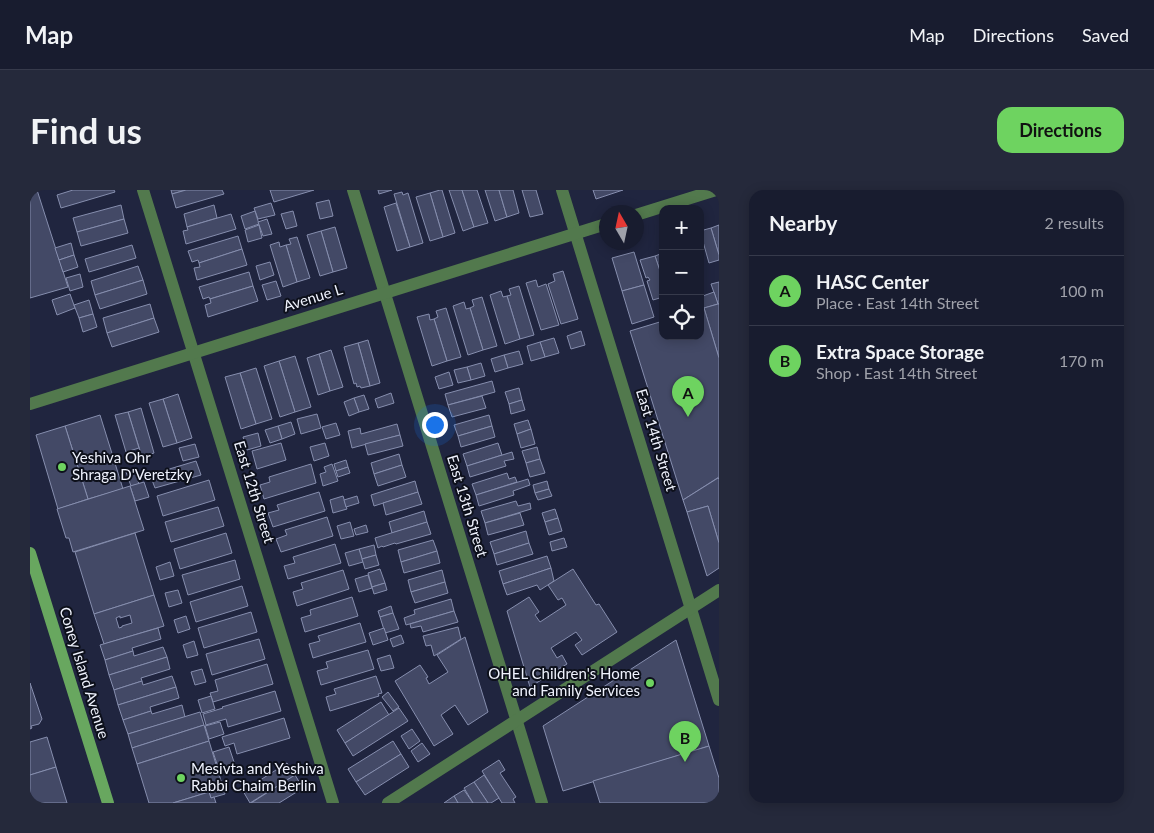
<!DOCTYPE html>
<meta charset="utf-8">
<style>
:root{--surface:#181c2f;--page:#25293b;--text:#f1f3f6;--muted:#9fa1aa;--line:#363a4b;--accent:#6ed360}
body{margin:0;font-family:Lato,sans-serif;background:var(--page);color:var(--text)}
.controls{position:absolute;right:15px;top:15px;display:grid;overflow:hidden;border-radius:10px;box-shadow:0 2px 12px #0003}
.controls button{width:45px;height:45px;display:grid;place-items:center;padding:0;border:0;border-bottom:1px solid var(--line);background:var(--surface);color:var(--text);font:25px sans-serif}
.compass{position:absolute;left:569px;top:15px;width:45px;height:45px;border-radius:50%;background:var(--surface);box-shadow:0 2px 12px #0003;rotate:351deg}
.you{position:absolute;left:404px;top:234px;width:18px;height:18px;margin:-12px;border:4px solid #fff;border-radius:50%;background:#1a73e8;box-shadow:0 0 0 8px #1a73e833}
.badge{display:grid;place-items:center;width:32px;height:32px;border-radius:50%;background:var(--accent);color:#111;font-size:16px;font-weight:700}
.pin{position:absolute;translate:-50% -41px;filter:drop-shadow(0 1px 2px #0008)}
.pin::after{content:'';position:absolute;top:26px;width:18px;height:15px;background:inherit;clip-path:polygon(0 0,100% 0,50% 100%)}
.list{margin:0;padding:0;list-style:none}
h2{display:flex;justify-content:space-between;align-items:center;height:65px;margin:0;padding:0 20px;font-size:21px}
h2 small{font-size:16px;font-weight:400;color:var(--muted)}
.list li{display:grid;grid-template-columns:32px 1fr auto;gap:15px;align-items:center;box-sizing:border-box;height:70px;padding:0 20px;border-top:1px solid var(--line)}
.list b{display:block;font-size:19px;white-space:nowrap}
.list p{margin:0;font-size:16px;white-space:nowrap;color:var(--muted)}
.list em{font-size:16px;font-style:normal;color:var(--muted)}
.icon{flex:none;width:28px;height:28px;fill:none;stroke:currentColor;stroke-width:2;stroke-linecap:round;stroke-linejoin:round}
.map{position:relative;flex:none;width:689px;height:613px;overflow:hidden;border-radius:15px}
header{display:flex;align-items:center;gap:30px;box-sizing:border-box;height:70px;padding:0 25px;background:var(--surface);border-bottom:1px solid var(--line)}
header strong{font-size:24px}
nav{display:flex;gap:28px;margin-inline-start:auto;font-size:18px}
.intro{display:flex;align-items:center;justify-content:space-between;box-sizing:border-box;height:120px;padding:0 30px}
h1{margin:0;font-size:35px}
.button{padding:12px 22px;border-radius:15px;background:var(--accent);color:#111;font-size:18px;font-weight:700}
main{display:flex;gap:30px;padding:0 30px}
aside{flex:1;background:var(--surface);border-radius:15px;box-shadow:0 2px 12px #0003}
.map>svg:first-child{display:block}
.building{fill:#434966;stroke:#868eae;fill-rule:evenodd}
.lines{fill:none;stroke-linecap:round;stroke-linejoin:round}
.street{stroke:#52794d;stroke-width:12}
.secondary{stroke:#68a75f;stroke-width:12}
.poi-dot{fill:#6ed360;stroke:#0d101b;stroke-width:2}
.labels{text-anchor:middle;stroke-width:4;stroke-linejoin:round;paint-order:stroke}
.street-label{font-size:15px;fill:#eff2fd;stroke:#0d101b}
.poi-label{font-size:15px;fill:#eff2fd;stroke:#0d101b;text-anchor:start}
</style>
<header>
<strong>Map</strong>
<nav><a>Map</a><a>Directions</a><a>Saved</a></nav>
</header>
<div class="intro"><h1>Find us</h1><a class="button">Directions</a></div>
<main>
<div class="map">
<svg width="689" height="613" viewBox="0 0 689 613">
<rect width="100%" height="100%" fill="#20253f"/>
<g class="building">
<polygon points="0,0 7,0 38,97 0,108"/>
<polygon points="43,0 84,0 85,2 31,18 27,5"/>
<polygon points="141,0 156,0 142,4"/>
<polygon points="156,0 192,0 194,4 146,18 142,4"/>
<polygon points="240,0 284,0 244,12"/>
<polygon points="348,0 362,0 349,4"/>
<polygon points="410,0 412,0 425,43 413,47 400,3"/>
<polygon points="419,0 432,0 444,37 433,41"/>
<polygon points="432,0 447,0 458,33 444,37"/>
<polygon points="455,0 469,0 477,27 465,31"/>
<polygon points="469,0 483,0 489,23 477,27"/>
<polygon points="492,0 506,0 513,24 500,27"/>
<polygon points="563,0 593,0 566,9"/>
<polygon points="372,2 373,5 378,3 393,53 380,57 364,4"/>
<polygon points="400,3 413,47 400,51 386,7"/>
<polygon points="299,10 303,26 290,29 286,13"/>
<polygon points="241,13 245,25 228,29 224,18"/>
<polygon points="366,13 380,57 367,61 354,17"/>
<polygon points="91,15 94,29 47,42 43,28"/>
<polygon points="184,15 187,28 157,37 154,24"/>
<polygon points="225,21 229,34 215,39 211,26"/>
<polygon points="263,21 267,36 256,39 251,24"/>
<polygon points="201,24 206,39 156,54 153,41 158,40 157,37"/>
<polygon points="94,29 98,43 51,56 47,42"/>
<polygon points="237,29 242,44 233,46 228,32"/>
<polygon points="229,35 232,48 218,52 215,40"/>
<polygon points="689,35 689,65 681,38"/>
<polygon points="305,37 317,78 303,82 291,41"/>
<polygon points="681,38 689,65 689,70 679,73 670,41"/>
<polygon points="291,41 303,82 290,86 277,45"/>
<polygon points="208,46 212,59 169,73 168,70 162,72 158,61"/>
<polygon points="267,47 280,88 267,92 256,55 261,54 259,49"/>
<polygon points="249,52 250,57 256,55 267,92 253,97 240,55"/>
<polygon points="41,53 44,65 29,70 25,58"/>
<polygon points="102,55 106,68 59,82 55,69"/>
<polygon points="212,59 217,75 167,90 164,78 170,77 169,73"/>
<polygon points="604,62 614,95 592,101 582,68"/>
<polygon points="633,63 633,90 625,66"/>
<polygon points="44,65 48,77 33,82 29,70"/>
<polygon points="625,66 633,90 633,107 623,110 617,91 620,90 618,87 616,88 610,70"/>
<polygon points="240,72 244,85 230,90 226,76"/>
<polygon points="108,76 113,90 65,105 61,91"/>
<polygon points="533,81 548,129 531,134 518,94 525,91 523,84"/>
<polygon points="219,82 223,96 180,109 179,107 173,109 169,97"/>
<polygon points="50,84 53,97 40,101 36,88"/>
<polygon points="113,90 117,104 70,119 65,105"/>
<polygon points="506,90 508,97 516,94 529,135 511,140 496,93"/>
<polygon points="246,91 251,106 237,110 232,95"/>
<polygon points="689,92 689,114 688,114 681,94"/>
<polygon points="614,95 624,127 602,134 592,101"/>
<polygon points="223,96 228,111 178,127 175,115 181,113 180,109"/>
<polygon points="489,96 504,145 490,149 477,106 481,105 479,99"/>
<polygon points="471,101 473,107 477,106 490,149 475,154 460,105"/>
<polygon points="684,102 688,114 674,118 670,107"/>
<polygon points="40,104 45,118 27,125 22,110"/>
<polygon points="452,107 467,156 453,160 440,118 444,116 442,110"/>
<polygon points="59,110 63,124 49,128 44,115"/>
<polygon points="434,112 436,119 440,118 453,160 438,165 423,116"/>
<polygon points="120,114 124,128 77,143 73,128"/>
<polygon points="688,114 689,114 689,168 674,118"/>
<polygon points="416,118 431,167 417,171 404,129 408,127 406,121"/>
<polygon points="674,118 689,168 689,287 653,310 600,141 633,131 633,146 670,146 670,119"/>
<polygon points="63,124 67,137 53,142 49,128"/>
<polygon points="399,124 400,130 404,129 417,171 402,176 387,127"/>
<polygon points="124,128 129,142 82,157 77,143"/>
<polygon points="551,141 555,155 541,159 537,146"/>
<polygon points="524,148 529,163 515,167 510,152"/>
<polygon points="338,150 350,193 340,196 328,153"/>
<polygon points="510,152 515,167 501,171 497,156"/>
<polygon points="328,153 340,196 331,198 330,196 327,197 326,193 324,194 314,157"/>
<polygon points="301,160 313,197 300,201 289,164"/>
<polygon points="489,161 493,174 478,178 474,165"/>
<polygon points="289,164 300,201 288,205 277,168"/>
<polygon points="474,165 478,178 465,182 461,169"/>
<polygon points="265,166 281,217 265,222 249,171"/>
<polygon points="249,171 265,222 250,227 234,176"/>
<polygon points="451,173 455,186 441,190 437,177"/>
<polygon points="437,177 441,190 428,193 424,180"/>
<polygon points="226,178 242,229 226,234 210,183"/>
<polygon points="419,182 423,195 409,199 405,187"/>
<polygon points="210,183 226,234 211,239 195,187"/>
<polygon points="462,191 465,202 418,215 415,204"/>
<polygon points="489,198 492,210 479,214 475,202"/>
<polygon points="361,203 364,213 348,218 345,209"/>
<polygon points="148,204 162,248 147,253 133,209"/>
<polygon points="334,205 339,219 329,222 324,208"/>
<polygon points="452,206 456,218 422,227 418,215"/>
<polygon points="324,208 329,222 319,226 314,212"/>
<polygon points="133,209 147,253 133,257 119,213"/>
<polygon points="492,210 495,220 481,224 479,214"/>
<polygon points="111,218 124,263 112,267 98,222"/>
<polygon points="98,222 109,258 96,262 85,225"/>
<polygon points="287,224 291,238 271,244 267,229"/>
<polygon points="70,225 93,299 58,309 35,236"/>
<polygon points="459,225 462,236 428,246 424,235"/>
<polygon points="498,230 501,239 487,244 484,234"/>
<polygon points="261,232 265,244 252,249 248,236"/>
<polygon points="306,233 310,245 296,249 292,237"/>
<polygon points="367,234 370,245 322,258 318,241 330,238 331,244"/>
<polygon points="35,236 58,309 28,319 6,245"/>
<polygon points="248,236 252,249 240,253 235,240"/>
<polygon points="462,236 465,247 431,257 428,246"/>
<polygon points="501,239 505,254 491,258 487,244"/>
<polygon points="228,243 231,256 217,260 213,247"/>
<polygon points="370,245 373,256 338,265 335,254"/>
<polygon points="251,253 256,270 227,279 222,261"/>
<polygon points="295,253 299,266 284,271 280,257"/>
<polygon points="468,253 472,265 437,276 433,264"/>
<polygon points="165,254 169,267 153,271 149,258"/>
<polygon points="507,257 510,269 496,273 492,261"/>
<polygon points="482,262 484,269 474,271 476,276 440,287 437,276"/>
<polygon points="369,264 372,275 344,284 341,273"/>
<polygon points="510,269 515,283 500,287 496,273"/>
<polygon points="316,270 318,277 306,281 304,274"/>
<polygon points="166,271 171,285 125,298 122,290 137,286 136,280"/>
<polygon points="281,274 286,293 234,309 230,295 240,292 239,287"/>
<polygon points="302,274 308,291 293,296 290,284 296,282 294,277"/>
<polygon points="372,275 376,287 348,296 344,284"/>
<polygon points="318,277 320,283 308,287 306,281"/>
<polygon points="104,279 109,294 101,296 96,282"/>
<polygon points="477,283 479,289 485,287 487,292 446,305 442,294"/>
<polygon points="688,288 689,289 689,353 678,316 657,322 653,310"/>
<polygon points="498,289 500,295 483,301 484,305 449,316 446,305"/>
<polygon points="179,290 185,310 133,326 127,306"/>
<polygon points="385,291 388,302 344,316 341,305"/>
<polygon points="517,291 519,299 505,303 503,295"/>
<polygon points="114,292 119,307 105,311 100,296"/>
<polygon points="100,296 114,340 43,362 39,348 36,348 27,319"/>
<polygon points="519,299 522,306 508,310 505,303"/>
<polygon points="289,302 295,321 243,337 238,323 249,320 247,315"/>
<polygon points="388,302 392,314 356,325 353,313"/>
<polygon points="313,306 317,319 303,323 300,310"/>
<polygon points="327,306 329,313 316,317 314,310"/>
<polygon points="486,311 488,316 500,313 501,319 455,333 451,321"/>
<polygon points="678,316 689,353 689,378 677,386 657,322"/>
<polygon points="188,317 194,336 141,352 135,332"/>
<polygon points="525,319 528,328 515,332 512,323"/>
<polygon points="394,321 397,332 362,343 359,332"/>
<polygon points="490,323 494,335 458,345 455,333"/>
<polygon points="297,327 303,346 251,362 246,349 257,345 255,340"/>
<polygon points="528,328 532,341 519,345 515,332"/>
<polygon points="320,332 324,346 311,349 307,336"/>
<polygon points="397,332 401,344 366,354 365,353 353,357 352,356 348,358 345,348"/>
<polygon points="336,335 338,342 326,345 324,339"/>
<polygon points="496,341 499,353 464,364 460,352"/>
<polygon points="105,343 124,405 64,424 45,362"/>
<polygon points="196,343 202,363 150,379 144,359"/>
<polygon points="534,348 537,357 522,361 520,352"/>
<polygon points="403,350 407,361 371,372 368,360"/>
<polygon points="499,353 503,364 467,375 464,364"/>
<polygon points="305,354 311,373 258,389 254,376 265,373 263,367"/>
<polygon points="344,355 346,365 332,369 329,359"/>
<polygon points="329,359 333,372 319,376 315,363"/>
<polygon points="407,361 410,373 374,383 371,372"/>
<polygon points="346,365 349,375 335,379 332,369"/>
<polygon points="517,366 521,378 473,394 469,381"/>
<polygon points="205,370 210,389 158,405 152,385"/>
<polygon points="140,372 144,386 130,390 126,377"/>
<polygon points="521,378 524,391 510,400 507,395 477,405 473,394"/>
<polygon points="350,379 355,393 342,397 338,383"/>
<polygon points="543,379 566,415 569,414 587,442 552,465 545,455 552,450 546,442 521,458 527,468 532,465 537,474 500,497 477,421 499,407 509,422 505,425 510,432 536,415 532,408 528,410 518,395"/>
<polygon points="313,380 319,399 267,416 263,402 273,399 271,393"/>
<polygon points="412,380 415,392 381,402 378,390"/>
<polygon points="338,385 342,398 329,402 325,389"/>
<polygon points="415,392 418,403 385,413 381,402"/>
<polygon points="355,393 357,400 344,404 342,397"/>
<polygon points="212,396 218,416 166,432 160,412"/>
<polygon points="148,400 152,413 139,417 135,403"/>
<path d="M124 405 134 436 74 454 64 424ZM100 425 102 433 92 436V437L89 438 86 428 90 426V428Z"/>
<polygon points="322,407 328,426 275,442 271,428 281,425 280,420"/>
<polygon points="421,409 424,421 376,435 374,428 385,424 384,420"/>
<polygon points="361,416 363,423 350,427 348,421"/>
<polygon points="424,421 428,432 393,442 391,436 381,438 380,434"/>
<polygon points="221,422 227,442 174,458 168,438"/>
<polygon points="363,423 369,439 355,443 350,427"/>
<polygon points="156,426 160,439 148,443 144,430"/>
<polygon points="330,433 336,452 283,468 279,454 290,451 288,446"/>
<polygon points="428,437 431,449 404,466 401,455 396,456 393,446"/>
<polygon points="128,438 131,449 102,458 103,461 75,470 70,455"/>
<polygon points="354,438 358,450 343,455 339,443"/>
<polygon points="371,445 374,453 363,457 360,449"/>
<polygon points="435,447 458,522 438,535 425,515 411,525 423,544 404,556 365,491 390,475 398,487 396,488 399,494 418,482 407,465"/>
<polygon points="229,449 235,469 182,485 176,464"/>
<polygon points="646,450 679,556 533,601 513,536"/>
<polygon points="164,451 168,465 157,468 153,455"/>
<polygon points="133,457 137,467 79,485 75,470 103,461 104,466"/>
<polygon points="338,460 344,479 291,495 287,481 298,478 296,472"/>
<polygon points="360,465 364,478 351,481 347,469"/>
<polygon points="137,467 140,479 111,488 112,491 84,500 79,485"/>
<polygon points="237,474 243,494 183,512 180,503 188,501 185,490"/>
<polygon points="172,479 176,492 165,495 161,482"/>
<polygon points="142,486 146,497 88,515 84,500 112,491 113,495"/>
<polygon points="346,486 352,503 348,504 349,506 300,521 296,507 306,504 304,499"/>
<polygon points="0,493 12,529 9,534 1,536 2,538 0,539"/>
<polygon points="146,497 149,508 120,517 121,521 93,530 88,515"/>
<polygon points="245,501 251,521 198,537 196,529 176,535 173,524 193,518 192,517"/>
<polygon points="358,502 369,517 363,521 352,507"/>
<polygon points="181,506 185,519 172,523 168,510"/>
<polygon points="351,512 359,525 315,553 307,540"/>
<polygon points="152,515 155,527 98,544 93,530 121,521 122,524"/>
<polygon points="369,518 378,531 323,566 315,553"/>
<polygon points="170,522 174,535 102,558 98,544"/>
<polygon points="254,528 260,548 207,564 204,553 195,556 192,547"/>
<polygon points="190,532 194,544 179,549 175,536"/>
<polygon points="174,535 179,551 107,574 102,558"/>
<polygon points="382,539 390,551 379,559 371,546"/>
<polygon points="17,547 26,577 0,585 0,552"/>
<polygon points="179,551 195,604 181,608 179,602 143,613 119,613 107,574"/>
<polygon points="363,551 371,564 326,592 318,579"/>
<polygon points="392,553 400,564 388,572 381,561"/>
<polygon points="679,556 689,588 689,613 570,613 563,591"/>
<polygon points="199,557 206,578 190,583 183,562"/>
<polygon points="371,564 379,577 335,605 326,592"/>
<polygon points="469,570 475,580 470,583 486,607 483,609 485,613 472,613 452,581"/>
<polygon points="257,573 265,585 220,613 213,601"/>
<polygon points="26,577 37,613 0,613 0,585"/>
<polygon points="265,585 273,598 249,613 221,613"/>
<polygon points="454,585 469,608 461,613 458,613 444,592"/>
<polygon points="444,592 458,613 443,613 434,598"/>
<polygon points="434,600 443,613 428,613 424,606"/>
<polygon points="179,602 181,608 184,607 186,613 143,613"/>
<polygon points="424,606 428,613 414,613"/>
</g>
<g class="lines">
<g class="street">
<polyline points="113,0 303,613"/>
<polyline points="323,0 512,613"/>
<polyline points="532,0 689,510"/>
<polyline points="606,25 686,0"/>
<polyline points="0,214 576,34"/>
<polyline points="358,613 689,400"/>
</g>
<polyline class="secondary" points="0,363 78,613"/>
</g>
<g class="poi-dot">
<circle cx="32" cy="277" r="5"/>
<circle cx="620" cy="493" r="5"/>
<circle cx="151" cy="588" r="5"/>
</g>
<g class="labels">
<g class="street-label">
<text transform="translate(283 108) rotate(-17)" y="5">Avenue L</text>
<text transform="translate(626 250) rotate(73)" y="5">East 14th Street</text>
<text transform="translate(224 302) rotate(73)" y="5">East 12th Street</text>
<text transform="translate(437 316) rotate(73)" y="5">East 13th Street</text>
<text transform="translate(54 483) rotate(73)" y="5">Coney Island Avenue</text>
</g>
<g class="poi-label">
<text x="42" y="273">Yeshiva Ohr<tspan x="42" dy="17">Shraga D'Veretzky</tspan></text>
<text x="610" y="489" text-anchor="end">OHEL Children's Home<tspan x="610" dy="17">and Family Services</tspan></text>
<text x="161" y="584">Mesivta and Yeshiva<tspan x="161" dy="17">Rabbi Chaim Berlin</tspan></text>
</g>
</g>
</svg>
<div class="controls">
<button>+</button>
<button>−</button>
<button><svg class="icon" aria-label="locate" viewBox="0 0 24 24"><circle cx="12" cy="12" r="6"/><path d="M12 2v4M12 18v4M2 12h4M18 12h4"/></svg></button>
</div>
<svg class="compass" viewBox="-18 -18 36 36"><path d="M0-13l5 13h-10z" fill="#e53935"/><path d="M0 13l5-13h-10z" fill="#9fa1aa"/></svg>
<div class="you"></div>
<div class="pin badge" style="left:658px;top:227px">A</div>
<div class="pin badge" style="left:655px;top:572px">B</div>
</div>
<aside>
<h2>Nearby<small>2 results</small></h2>
<ul class="list">
<li><span class="badge">A</span><div><b>HASC Center</b><p>Place · East 14th Street</p></div><em>100 m</em></li>
<li><span class="badge">B</span><div><b>Extra Space Storage</b><p>Shop · East 14th Street</p></div><em>170 m</em></li>
</ul>
</aside>
</main>
